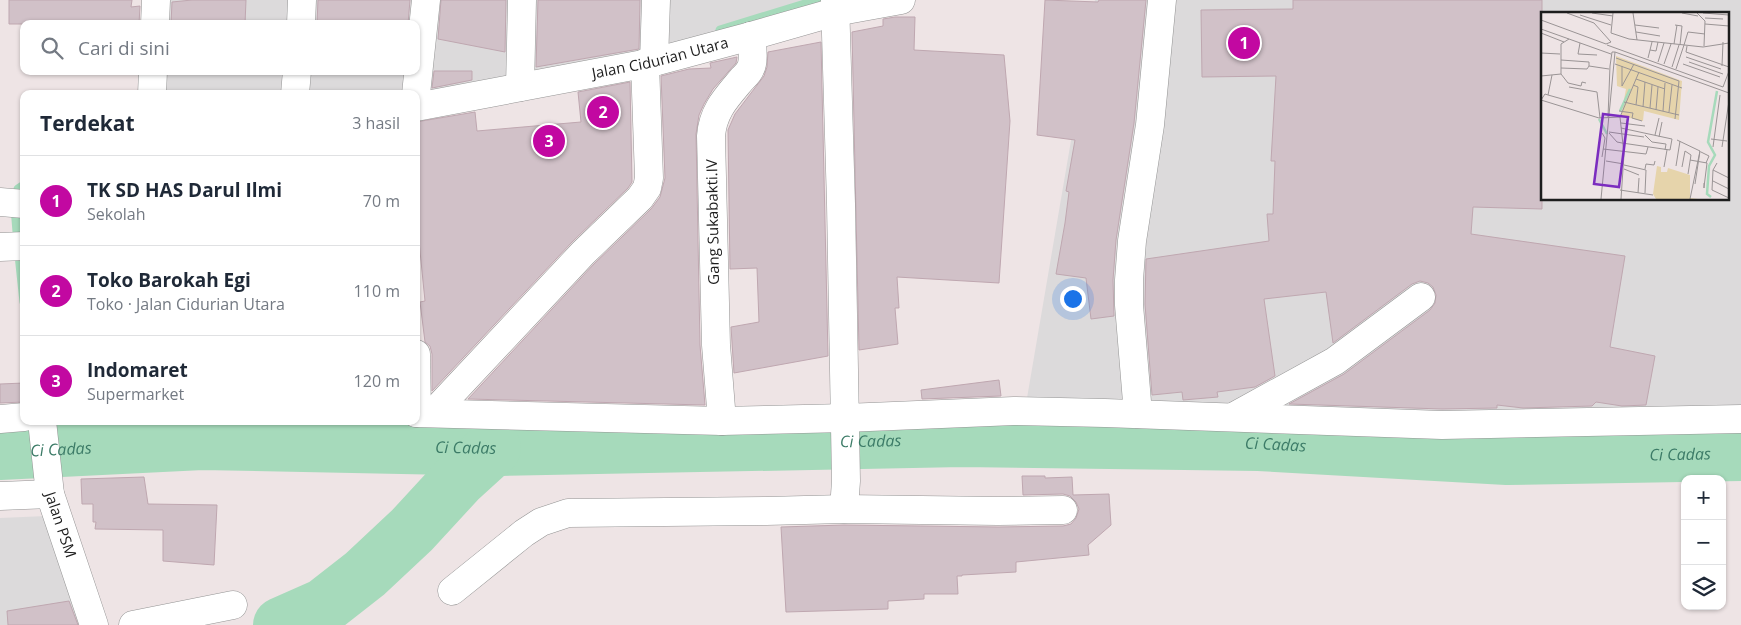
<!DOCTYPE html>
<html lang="id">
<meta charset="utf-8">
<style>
:root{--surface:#fff;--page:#f6f6f7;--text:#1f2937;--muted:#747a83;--line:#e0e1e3;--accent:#c208a1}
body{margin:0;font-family:"Open Sans",sans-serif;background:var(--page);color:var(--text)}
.controls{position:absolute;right:15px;bottom:15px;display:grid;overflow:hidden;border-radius:10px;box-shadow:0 1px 4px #0004}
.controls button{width:45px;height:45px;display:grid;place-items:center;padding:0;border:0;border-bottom:1px solid var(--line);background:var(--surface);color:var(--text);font:25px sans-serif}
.you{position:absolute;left:1072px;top:298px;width:18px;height:18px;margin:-12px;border:4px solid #fff;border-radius:50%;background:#1a73e8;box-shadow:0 0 0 8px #1a73e833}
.badge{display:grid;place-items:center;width:32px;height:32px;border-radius:50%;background:var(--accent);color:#fff;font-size:16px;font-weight:700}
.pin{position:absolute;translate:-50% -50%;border:2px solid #fff;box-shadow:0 1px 5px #0006}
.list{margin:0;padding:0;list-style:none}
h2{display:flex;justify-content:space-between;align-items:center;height:65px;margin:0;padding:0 20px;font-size:21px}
h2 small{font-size:16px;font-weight:400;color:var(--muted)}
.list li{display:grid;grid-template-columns:32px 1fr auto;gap:15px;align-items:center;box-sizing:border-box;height:90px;padding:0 20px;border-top:1px solid var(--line)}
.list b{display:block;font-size:19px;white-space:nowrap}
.list p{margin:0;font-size:16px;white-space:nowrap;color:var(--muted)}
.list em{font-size:16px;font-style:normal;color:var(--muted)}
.icon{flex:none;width:28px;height:28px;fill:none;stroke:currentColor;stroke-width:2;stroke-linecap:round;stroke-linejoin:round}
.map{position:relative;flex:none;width:1741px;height:625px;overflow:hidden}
.search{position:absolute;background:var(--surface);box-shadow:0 1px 4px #0004;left:20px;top:20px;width:400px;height:55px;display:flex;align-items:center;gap:12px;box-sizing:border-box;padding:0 18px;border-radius:10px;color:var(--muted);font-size:19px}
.panel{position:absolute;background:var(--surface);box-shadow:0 1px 4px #0004;left:20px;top:90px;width:400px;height:335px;border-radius:10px}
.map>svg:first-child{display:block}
.residential{fill:#dcdadb;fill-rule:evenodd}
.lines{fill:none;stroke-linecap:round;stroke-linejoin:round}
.stream{stroke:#a6dabb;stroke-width:9}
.river{stroke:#a6dabb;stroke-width:56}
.building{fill:#d1c1c8;stroke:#bfa7b0}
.minor-casing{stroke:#949494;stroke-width:29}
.minor{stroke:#fff;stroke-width:28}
.labels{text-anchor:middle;stroke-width:4.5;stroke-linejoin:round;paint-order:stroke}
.street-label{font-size:15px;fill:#1d1d1d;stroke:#fff}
.water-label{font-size:16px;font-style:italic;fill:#3c7b67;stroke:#fff}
.inset-river{fill:none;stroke:#a6dabb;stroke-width:2.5}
.inset-road{fill:none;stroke:#9a9495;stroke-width:1}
.view{fill:#7b2cbf;fill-opacity:0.15;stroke:#7b2cbf;stroke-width:2.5}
.inset-edge{fill:none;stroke:#1d1d1d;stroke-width:2.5}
</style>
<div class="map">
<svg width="1741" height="625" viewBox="0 0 1741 625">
<rect width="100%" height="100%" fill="#eee4e5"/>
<g class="residential">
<polygon points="154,0 875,0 416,104 416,94 150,94 151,71 416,71 416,24 153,24"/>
<path d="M1095 0H1741V408L1462 416 1026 404ZM1542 14H1727V199H1542Z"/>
<polygon points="46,516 89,625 0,625 0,518"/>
</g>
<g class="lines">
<g class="stream">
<polyline points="720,30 818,0"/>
<polyline points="18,189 24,185"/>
<polyline points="15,207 17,232"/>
<polyline points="19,255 24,302"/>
</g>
<g class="river">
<path id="s1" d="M0 452 202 442 500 448 962 439 1259 443 1507 457 1741 453"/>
<polyline points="281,625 324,606 365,574 412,530 459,479 493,448"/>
</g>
</g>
<g class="building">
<polygon points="9,0 132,0 131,7 140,6 139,24 131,24 130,21 130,24 9,24"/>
<polygon points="192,0 246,0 245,24 171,24 172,2"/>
<polygon points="318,0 410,0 408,24 317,24"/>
<polygon points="441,0 506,0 505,52 438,39"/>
<polygon points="538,0 640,0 639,49 536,67"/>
<polygon points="1045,0 1098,2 1099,0 1146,0 1134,123 1116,240 1113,280 1114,316 1091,319 1086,278 1056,274 1065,223 1069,192 1066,191 1075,140 1037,135"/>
<polygon points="1293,0 1542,0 1542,209 1473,207 1471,234 1625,256 1610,347 1655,356 1646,405 1622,406 1596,402 1592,406 1523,408 1497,405 1497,408 1442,409 1289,404 1344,374 1430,310 1435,303 1436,295 1433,287 1428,283 1420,281 1412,284 1333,343 1326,292 1264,299 1275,376 1255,387 1217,392 1218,397 1183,400 1182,392 1152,395 1145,304 1146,259 1269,241 1267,214 1273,214 1275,161 1271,161 1276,76 1202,77 1201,10 1293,9"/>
<polygon points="895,17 915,17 914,50 1004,55 1010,121 999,283 897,277 899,308 895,308 898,344 859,350 852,32 883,26 883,19"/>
<polygon points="821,42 828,356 734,373 731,327 759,322 757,268 730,269 728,130 735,114 764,76 767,67 768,52"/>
<polygon points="737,57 736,63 713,89 704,104 699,115 696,134 700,345 705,405 468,399 594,264 651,209 660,197 665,178 661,76 689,69 711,68 710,63"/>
<polygon points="434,71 472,71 472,80 432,88"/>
<polygon points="630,82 632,182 628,188 572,242 432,391 432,354 430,346 425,342 420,302 425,301 419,241 416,122 475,112 477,131 581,122 578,92"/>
<polygon points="999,380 1001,396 922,399 921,390"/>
<polygon points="24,383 24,402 0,403 0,384"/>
<polygon points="1022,476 1045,476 1045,478 1072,477 1073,495 1109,494 1111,525 1088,545 1089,555 1016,562 1016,572 962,575 962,576 957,576 958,594 924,594 924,599 888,601 888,609 786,612 781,527 844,525 998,527 1063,526 1071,524 1076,518 1079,509 1076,502 1070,496 1063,494 1023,495"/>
<polygon points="144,477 148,504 217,505 214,565 163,561 163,530 95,529 96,522 93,522 93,504 82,504 81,479"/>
<polygon points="69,601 78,625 8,625 7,611"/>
</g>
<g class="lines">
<g class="minor-casing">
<g id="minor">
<polyline points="835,0 841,204 846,481 844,509"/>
<polyline points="155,24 156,0"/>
<polyline points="301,24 302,0"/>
<polyline points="654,62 656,0"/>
<polyline points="520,87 522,0"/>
<polyline points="152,94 153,71"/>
<polyline points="295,94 297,71"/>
<polyline points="416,94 426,0"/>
<path id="s2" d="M416 107 654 62 751 36 835 12 901 0"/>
<polyline points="0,202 24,204"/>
<polyline points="0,247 24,246"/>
<polyline points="416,354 417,413"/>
<polyline points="416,413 722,421 845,418 1014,411 1105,413 1442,425 1741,419"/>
<polyline points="433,413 583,253 640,198 647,188 649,178 645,63"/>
<polyline points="1138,414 1129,305 1129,280 1132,241 1150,125 1162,0"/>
<polyline points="1233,417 1335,361 1421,297"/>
<polyline points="0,419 24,417"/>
<path id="s3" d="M42 421 50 494 94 625"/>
<path d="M722 421 716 345 711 136C713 111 726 98 742 79 746 75 751 70 752 64 754 55 752 45 751 36"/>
<polyline points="0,496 50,494"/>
<polyline points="452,591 524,533 541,522 568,513 766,511 844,509 998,511 1063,510"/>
<polyline points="133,625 233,605"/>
</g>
</g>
<use href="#minor" class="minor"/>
</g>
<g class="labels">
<g class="street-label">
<text dy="5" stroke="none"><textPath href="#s2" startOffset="249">Jalan Cidurian Utara</textPath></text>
<text transform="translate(713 222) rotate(-91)" y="5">Gang Sukabakti.IV</text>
<text dy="5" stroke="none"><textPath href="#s3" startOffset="106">Jalan PSM</textPath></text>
</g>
<g class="water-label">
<text dy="6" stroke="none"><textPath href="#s1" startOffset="871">Ci Cadas</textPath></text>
<text dy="6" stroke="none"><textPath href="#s1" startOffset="1276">Ci Cadas</textPath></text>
<text dy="6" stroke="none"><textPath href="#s1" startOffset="466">Ci Cadas</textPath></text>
<text dy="6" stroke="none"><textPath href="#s1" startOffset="61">Ci Cadas</textPath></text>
<text dy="6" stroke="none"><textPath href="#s1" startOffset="1681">Ci Cadas</textPath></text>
</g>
</g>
<g transform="translate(1541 12)">
<rect width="188" height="188" fill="#eee4e5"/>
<path d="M75 44 141 69 138 108 103 99 102 109 80 104 85 77 76 74ZM116 154 120 155V160H126L127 156 149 163V186L157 187H115L112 182Z" fill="#e6d4ab"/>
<path class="inset-river" d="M79 99 89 77M58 107 66 122M170 185 166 182 168 154 174 143 167 130 176 79"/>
<path class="inset-road" d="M26 1 53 11 70 30M51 1 72 4M72 1 70 21 88 27 162 35 188 31M92 1 96 28M141 1 157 4M156 1 164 9 163 34M162 1 188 3M39 3 70 13M164 6 182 7M0 8 65 32 70 30M164 12 188 14M94 13 118 16M134 13 141 14 139 33M0 17 28 27M95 20 119 24M0 21 23 30M39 31 37 42 56 43M133 32 136 13M66 33 182 75 188 59M143 33 147 20 164 22M146 34 145 40 188 55M109 38 115 39 117 30M74 40 188 81M0 41 19 42M145 45 180 57M75 46 138 69 134 107M107 46 111 30M20 48 48 50V54M117 50 123 31M148 50 182 62M74 52 141 76M123 52 130 32M142 52 179 65M181 54 182 30M131 55 138 33M20 56 46 57 48 54 68 57M135 57 143 33M0 64 20 62M95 67 124 77M45 71 41 70 40 74 27 71 20 62V32L28 27 70 42M92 73 97 75 95 93M81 74 93 52M81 74V54M28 75 56 80 59 106M7 83 32 90M0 88 58 106 79 105M0 88 4 82 7 83 11 63M83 90 138 103M102 95 104 70M109 96 111 73M115 98 117 75M78 99 92 101 91 106 101 109M122 99 124 71M128 100 131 73M80 111 104 114M80 116 131 127 129 138 81 131M68 120 103 125M61 121 64 126 61 145M68 121 76 130 81 131M104 123 111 130 125 132 124 138M114 123 118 106M118 125 121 110M170 127 186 129M136 128 159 139M172 135 179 83M181 135 188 89M62 137 105 142 107 135M144 139 150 143 147 162M160 140 168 144 165 151M149 148 166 151 163 175V176V171M65 149 83 152M176 151 172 158 171 178 188 186M83 153 105 158 104 181M135 154 139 129M123 155 126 138M141 155 144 139M83 157 98 163M104 157 105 152 113 153 114 149M172 158 188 166M172 169 188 177M79 178 112 183M97 181 98 166M60 187 74 40H71L69 54 67 105M80 187 83 142 79 105 98 60M149 187 159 139 154 172"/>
<path class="view" d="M62 102 87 105 78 175 53 172Z"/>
<rect width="188" height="188" class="inset-edge"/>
</g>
</svg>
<div class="controls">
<button>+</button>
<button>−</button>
<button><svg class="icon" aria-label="layers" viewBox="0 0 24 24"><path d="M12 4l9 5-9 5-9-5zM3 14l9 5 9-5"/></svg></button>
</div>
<div class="you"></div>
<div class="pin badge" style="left:1244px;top:43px">1</div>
<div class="pin badge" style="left:603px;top:112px">2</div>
<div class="pin badge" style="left:549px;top:141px">3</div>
<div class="search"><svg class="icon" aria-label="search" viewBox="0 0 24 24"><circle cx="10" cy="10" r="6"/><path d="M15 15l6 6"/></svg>Cari di sini</div>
<section class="panel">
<h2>Terdekat<small>3 hasil</small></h2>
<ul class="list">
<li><span class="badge">1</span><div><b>TK SD HAS Darul Ilmi</b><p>Sekolah</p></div><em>70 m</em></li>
<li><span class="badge">2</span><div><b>Toko Barokah Egi</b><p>Toko · Jalan Cidurian Utara</p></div><em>110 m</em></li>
<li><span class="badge">3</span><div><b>Indomaret</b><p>Supermarket</p></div><em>120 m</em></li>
</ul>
</section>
</div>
